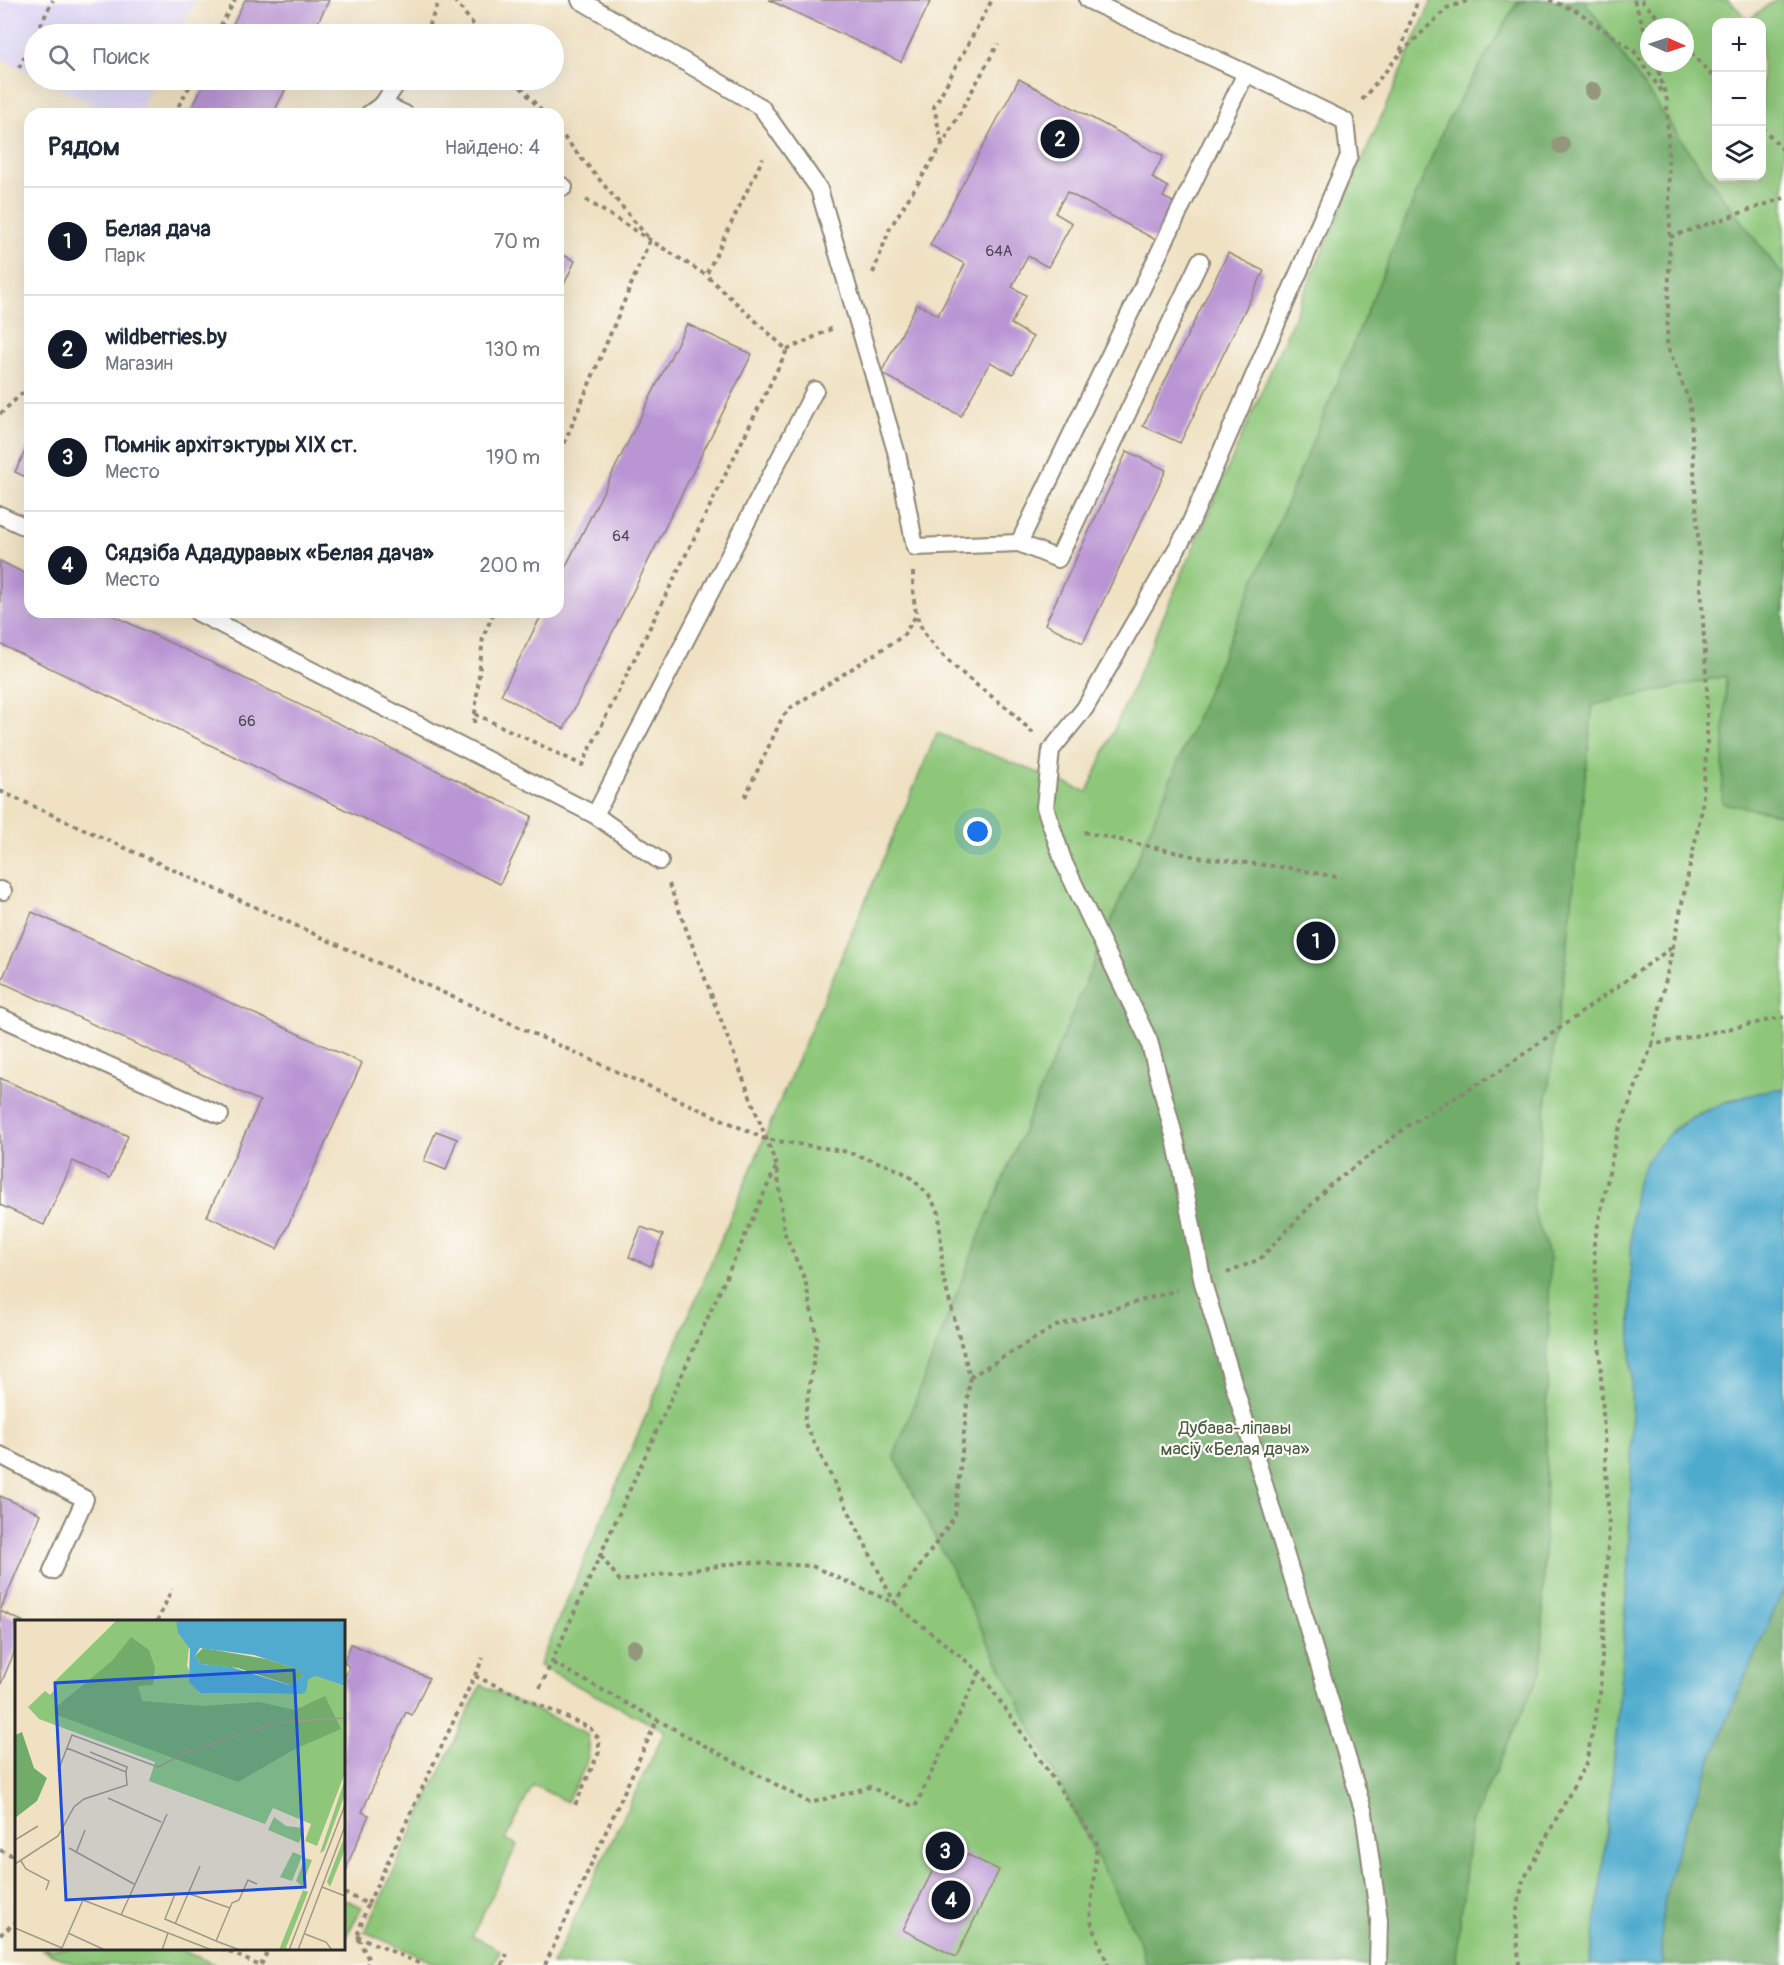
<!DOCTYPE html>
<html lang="ru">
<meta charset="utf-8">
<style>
:root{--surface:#fff;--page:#f6f6f7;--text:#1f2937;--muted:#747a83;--line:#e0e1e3;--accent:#111827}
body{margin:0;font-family:Pangolin,sans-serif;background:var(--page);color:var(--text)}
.controls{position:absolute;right:18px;top:18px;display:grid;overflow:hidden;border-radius:12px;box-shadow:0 6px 24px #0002}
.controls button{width:54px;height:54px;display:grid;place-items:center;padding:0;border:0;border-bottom:2px solid var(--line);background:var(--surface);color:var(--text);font:30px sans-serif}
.compass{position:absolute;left:1640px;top:18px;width:54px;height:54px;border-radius:50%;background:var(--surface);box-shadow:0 6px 24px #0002;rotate:93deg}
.you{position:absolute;left:978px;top:832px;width:21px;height:21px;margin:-15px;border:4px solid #fff;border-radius:50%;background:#1a73e8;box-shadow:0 0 0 9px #1a73e833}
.badge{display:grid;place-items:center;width:39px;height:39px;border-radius:50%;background:var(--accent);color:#fff;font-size:20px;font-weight:700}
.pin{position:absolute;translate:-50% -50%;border:3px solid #fff;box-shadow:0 2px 6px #0006}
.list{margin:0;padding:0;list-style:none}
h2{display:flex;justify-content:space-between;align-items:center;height:78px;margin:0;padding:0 24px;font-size:26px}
h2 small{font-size:20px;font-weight:400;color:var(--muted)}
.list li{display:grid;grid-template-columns:39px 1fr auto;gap:18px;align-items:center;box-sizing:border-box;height:108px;padding:0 24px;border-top:2px solid var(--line)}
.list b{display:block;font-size:22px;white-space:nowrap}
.list p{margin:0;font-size:20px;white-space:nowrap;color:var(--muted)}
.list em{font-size:20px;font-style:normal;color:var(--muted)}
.icon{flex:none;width:33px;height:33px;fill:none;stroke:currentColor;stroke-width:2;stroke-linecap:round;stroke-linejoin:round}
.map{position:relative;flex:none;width:1784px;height:1965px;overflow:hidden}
.search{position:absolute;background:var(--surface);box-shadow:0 6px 24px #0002;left:24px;top:24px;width:540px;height:66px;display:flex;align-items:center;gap:15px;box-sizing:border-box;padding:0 21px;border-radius:33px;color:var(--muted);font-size:22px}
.panel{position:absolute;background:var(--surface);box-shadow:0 6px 24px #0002;left:24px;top:108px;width:540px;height:510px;border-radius:18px}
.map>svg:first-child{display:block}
.built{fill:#dcd6f6}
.green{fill:#8ec77a;stroke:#5c7952;stroke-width:1.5;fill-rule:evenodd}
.forest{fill:#72ac6a;stroke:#4e6c4a;stroke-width:1.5}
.water{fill:#50abce;stroke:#3e6b7c;stroke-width:1.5}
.building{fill:#ba95d4}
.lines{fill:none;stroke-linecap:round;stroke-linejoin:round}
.service-casing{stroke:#8d8676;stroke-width:20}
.path{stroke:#8d8676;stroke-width:4;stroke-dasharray:4.5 4.5;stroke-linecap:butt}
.service{stroke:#fff;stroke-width:16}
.tree{fill:#94977c}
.labels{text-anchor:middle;stroke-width:4.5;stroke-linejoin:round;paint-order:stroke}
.number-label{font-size:15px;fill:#4f4655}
.park-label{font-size:18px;fill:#495a43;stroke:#fdfcf7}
.inset-road{fill:none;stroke:#a19886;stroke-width:1.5}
.view{fill:#1d4ed8;fill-opacity:0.15;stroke:#1d4ed8;stroke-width:3}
.inset-edge{fill:none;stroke:#2b2b2b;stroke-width:3}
</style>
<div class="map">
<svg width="1784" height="1965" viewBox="0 0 1784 1965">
<rect width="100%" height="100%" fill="#fdfcf7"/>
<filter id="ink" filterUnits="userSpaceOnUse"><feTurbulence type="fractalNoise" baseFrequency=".0167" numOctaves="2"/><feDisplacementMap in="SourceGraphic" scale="12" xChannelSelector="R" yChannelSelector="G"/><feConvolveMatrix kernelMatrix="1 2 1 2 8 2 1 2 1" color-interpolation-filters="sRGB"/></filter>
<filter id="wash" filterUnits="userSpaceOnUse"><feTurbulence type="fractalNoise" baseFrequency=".008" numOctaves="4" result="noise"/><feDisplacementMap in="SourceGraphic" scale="24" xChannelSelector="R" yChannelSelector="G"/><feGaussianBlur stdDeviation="1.35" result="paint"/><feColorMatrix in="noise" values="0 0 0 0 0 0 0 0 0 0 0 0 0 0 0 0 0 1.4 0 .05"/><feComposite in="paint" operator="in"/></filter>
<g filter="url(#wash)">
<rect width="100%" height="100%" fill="#efe1c2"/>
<g class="built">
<polygon points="0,0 196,0 178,34 34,34 34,75 0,58"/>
<polygon points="43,80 155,80 138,114 113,114"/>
</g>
<g class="green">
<path d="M1432 0H1729L1748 20 1775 0H1784V1089L1733 1099 1693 1116 1671 1131 1637 1182 1632 1217C1629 1317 1634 1417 1630 1517 1624 1667 1611 1816 1590 1965H552L665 1731 539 1666 937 733 1087 792ZM1716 22H1762V176H1716ZM1649 27H1685V63H1649Z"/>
<path d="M481 1685 586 1733C597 1755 576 1782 567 1802L533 1785 506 1839 517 1845 472 1936 500 1950 493 1965H439L365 1932Z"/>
<polygon points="344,1899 362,1907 346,1937 344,1936"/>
<polygon points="41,1949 179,1949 216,1965 77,1965"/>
</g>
<g class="forest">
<polygon points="1530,0 1584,0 1703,171 1784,277 1784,815 1722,803 1726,676 1593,705 1566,960 1532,1207 1550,1257 1542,1669 1471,1824 1456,1959 1458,1965 1146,1965 1139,1940 894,1456 977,1241 1446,123 1517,3"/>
<path d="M1784 1588V1965H1664C1647 1905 1691 1810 1714 1753 1736 1698 1760 1643 1784 1588Z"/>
</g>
<path class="water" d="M1773 1089H1784V1588L1738 1694 1683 1831 1668 1880 1661 1923V1953L1664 1965H1590C1611 1816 1624 1667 1630 1517 1634 1417 1629 1317 1632 1217 1634 1205 1634 1191 1638 1180 1660 1121 1717 1103 1773 1089Z"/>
<g id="blocks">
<g class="building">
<polygon points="245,0 329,0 312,34 228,34"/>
<polygon points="769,0 931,0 901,62"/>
<polygon points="1019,79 1163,156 1152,178 1168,187 1163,197 1175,203 1156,240 1067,192 1055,213 1072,223 1048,267 1028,256 1012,287 1026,295 1011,324 1033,337 1013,374 990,362 961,416 881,373 917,304 938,315 965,264 930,245"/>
<polygon points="206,80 290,80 273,114 189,114"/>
<polygon points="558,252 575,261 558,297"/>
<polygon points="1228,253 1264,271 1180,443 1143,426"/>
<polygon points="687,324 752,354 564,729 501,695 543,612 558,612 558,582"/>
<polygon points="30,441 30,479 15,472"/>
<polygon points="1127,451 1166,470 1083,643 1045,624"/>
<polygon points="0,561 30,576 30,612 106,612 532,816 500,884 0,644"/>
<polygon points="32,912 362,1063 277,1249 207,1216 260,1101 1,982"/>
<polygon points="0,1078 128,1136 110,1178 73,1161 44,1225 0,1205"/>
<polygon points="436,1131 457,1139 446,1170 424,1161"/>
<polygon points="641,1227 663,1235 651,1266 629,1257"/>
<polygon points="0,1496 41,1514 0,1611"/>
<polygon points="0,1611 24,1622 16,1622 16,1648 0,1686"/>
<polygon points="351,1644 429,1678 412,1715 406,1712 362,1812 369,1815 346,1868 344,1867 344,1679 349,1667 344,1662"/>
<polygon points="946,1844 999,1870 956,1957 903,1930"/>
</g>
</g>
</g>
<g filter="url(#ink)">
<use href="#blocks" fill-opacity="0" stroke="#8d8676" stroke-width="1.5"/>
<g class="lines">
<g class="service-casing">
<g id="service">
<polyline points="580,0 761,107 819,189 898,458 915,547 1019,543 1246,73 1345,121 1349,156 1187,531 1085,708 1051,750 1045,807 1064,863 1149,1041 1176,1143 1203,1283 1364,1813 1379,1920 1378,1965"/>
<polyline points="1088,0 1246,73"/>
<polyline points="383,104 405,114"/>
<polyline points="369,114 383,104 399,80"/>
<polyline points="558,184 564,187"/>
<polyline points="0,515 30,529"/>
<polyline points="1019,543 1058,559 1200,261"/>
<polyline points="197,612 595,815 660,861"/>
<polyline points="595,815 815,390"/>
<polyline points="0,890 3,891"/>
<polyline points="0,1017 220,1115"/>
<polyline points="0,1455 85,1499 52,1571"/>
</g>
</g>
<g class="path">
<polyline points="454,0 481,34"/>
<polyline points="1549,0 1577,11 1634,51 1664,95"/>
<polyline points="1634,0 1649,42"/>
<polyline points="1641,0 1667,27"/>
<polyline points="36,34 53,0"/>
<polyline points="216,34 235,0"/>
<polyline points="425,34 440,0"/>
<polyline points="1685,46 1716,80"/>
<polyline points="1401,53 1447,8 1470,0"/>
<polyline points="19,68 34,37"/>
<polyline points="515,80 544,114"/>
<polyline points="1362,100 1399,55 1418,0"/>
<polyline points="174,114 193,80"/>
<polyline points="1762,127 1784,151"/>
<polyline points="558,130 650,240 558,458"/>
<polyline points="942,144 934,107 992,0"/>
<polyline points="586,200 706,275 763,158"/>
<polyline points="1670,237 1784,198"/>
<polyline points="873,273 890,228 942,145 998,44"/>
<polyline points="787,350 833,328"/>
<polyline points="0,414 30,386"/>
<path d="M913 572C913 588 913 606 919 622 929 651 978 686 1003 705 1013 712 1023 724 1033 733"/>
<polyline points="475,714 582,765 787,350 706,275"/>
<polyline points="474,723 483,637 494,612"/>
<polyline points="0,791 765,1139 843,1151 887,1165 908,1175 928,1194 939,1213 943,1277 970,1377 955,1516 894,1603"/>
<polyline points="745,797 783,716 792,707 903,636 917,614"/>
<polyline points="1084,832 1197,857 1290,868 1341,878"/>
<polyline points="669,884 777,1167 784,1232 805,1280 817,1338 804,1422 894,1602"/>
<polyline points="1652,1045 1702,809 1707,742 1707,688 1690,403 1667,345 1670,237 1667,100 1656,63"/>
<polyline points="1227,1273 1260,1259 1329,1186 1412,1123 1500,1071 1671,948"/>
<polyline points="970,1377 1056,1326 1177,1290"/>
<polyline points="601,1556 620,1581 744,1562 812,1566 894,1603 980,1672 1097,1843 1090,1919 1108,1965"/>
<polyline points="157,1622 172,1589"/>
<polyline points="553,1663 810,1803 870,1787 915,1807 979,1673"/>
<polyline points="475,1676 590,1728 599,1739 599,1752 575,1805"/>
<polyline points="540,1688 776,1167"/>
<polyline points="0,1850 16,1857"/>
<polyline points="344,1868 346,1868 344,1876"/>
<polyline points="344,1893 368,1904 357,1936 369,1960 367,1965"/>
<polyline points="368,1904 483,1658"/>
<polyline points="0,1935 16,1922"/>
<polyline points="357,1936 423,1965"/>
<polyline points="221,1948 258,1965"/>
<polyline points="261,1965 269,1948"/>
<polyline points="502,1965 507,1954"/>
<polyline points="545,1965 657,1720"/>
<polyline points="1519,1965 1516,1916 1523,1881 1586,1763 1600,1694 1609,1527 1594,1244 1617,1135 1652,1045 1784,1017"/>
</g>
<use href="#service" class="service"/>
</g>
<g class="tree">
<circle cx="1593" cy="91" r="9"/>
<circle cx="1561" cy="145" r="9"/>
<circle cx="634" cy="1648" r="9"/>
</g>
</g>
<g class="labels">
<g class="number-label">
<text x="999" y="256">64А</text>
<text x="621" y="541">64</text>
<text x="247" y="726">66</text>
</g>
<g class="park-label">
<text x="1235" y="1434">Дубава-ліпавы<tspan x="1235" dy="21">масіў «Белая дача»</tspan></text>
</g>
</g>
<g transform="translate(15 1620)">
<rect width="330" height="330" fill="#efe1c2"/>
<path d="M102 0H161L165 16 174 26 172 46 184 73 287 74 293 60 300 56 330 66V153L302 226 290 221 296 204 258 188 250 204 134 161 140 142 24 99 13 87 30 71 35 75 42 67 39 62ZM330 159V174L309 231 305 233ZM259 197 271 206 289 208 284 223 253 210ZM330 215V229L315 267 312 262ZM278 232 287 236 277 261 265 257ZM290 238 297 240 287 266 281 261ZM288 270 293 272 270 330H264Z" fill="#8ec77a"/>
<path d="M116 17 134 30 140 48 138 65 123 66 127 81 188 86 244 82 280 90 310 76 326 109 280 129 223 162 42 95 40 88 97 41ZM188 28 251 39 285 50 288 56 275 65 223 48 186 44 180 36ZM7 112 19 148 32 158 22 181 0 198V115Z" fill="#72ac6a"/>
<path d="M161 0H330V66L300 56 293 60 291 72 287 74 185 73 174 62 175 29 163 13ZM185 28 239 35 282 49 288 56 274 65 216 47 186 44 180 36Z" fill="#50abce" fill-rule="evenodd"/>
<path class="inset-road" d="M75 132 112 147 111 152M43 151 52 128M93 178 146 202M0 220 23 206M54 228 119 264M61 233 70 210M6 241 11 249 34 261 31 270M0 244 43 216 59 187 69 179 112 165 111 152 52 128 57 115 143 147 170 133 263 102 330 98M307 267 330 276M160 274 150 299 201 321M175 274 215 288M106 295 152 194M160 304 185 246M0 308 47 328 68 280 197 330M53 313 90 330M290 314 311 322 317 330M147 330 153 313M225 330 201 321 217 283 224 280 233 260 242 264M274 330 330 185M283 330 330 206"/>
<path class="view" d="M279 50 290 267 51 280 40 63Z"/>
<rect width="330" height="330" class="inset-edge"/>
</g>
</svg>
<div class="controls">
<button>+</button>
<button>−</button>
<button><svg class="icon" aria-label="layers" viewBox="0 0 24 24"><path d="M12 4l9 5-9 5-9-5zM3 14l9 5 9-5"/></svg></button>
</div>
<svg class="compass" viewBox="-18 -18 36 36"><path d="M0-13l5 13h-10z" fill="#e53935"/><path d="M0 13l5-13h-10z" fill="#747a83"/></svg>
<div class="you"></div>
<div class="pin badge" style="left:1316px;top:941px">1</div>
<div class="pin badge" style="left:1060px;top:139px">2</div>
<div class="pin badge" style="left:945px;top:1851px">3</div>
<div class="pin badge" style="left:951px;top:1900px">4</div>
<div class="search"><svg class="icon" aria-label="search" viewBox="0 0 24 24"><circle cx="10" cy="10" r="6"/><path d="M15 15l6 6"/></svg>Поиск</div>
<section class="panel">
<h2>Рядом<small>Найдено: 4</small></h2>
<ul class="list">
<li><span class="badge">1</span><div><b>Белая дача</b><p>Парк</p></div><em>70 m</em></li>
<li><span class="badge">2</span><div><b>wildberries.by</b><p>Магазин</p></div><em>130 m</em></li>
<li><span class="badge">3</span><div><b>Помнік архітэктуры XIX ст.</b><p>Место</p></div><em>190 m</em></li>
<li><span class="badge">4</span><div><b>Сядзіба Ададуравых «Белая дача»</b><p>Место</p></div><em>200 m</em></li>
</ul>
</section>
</div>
